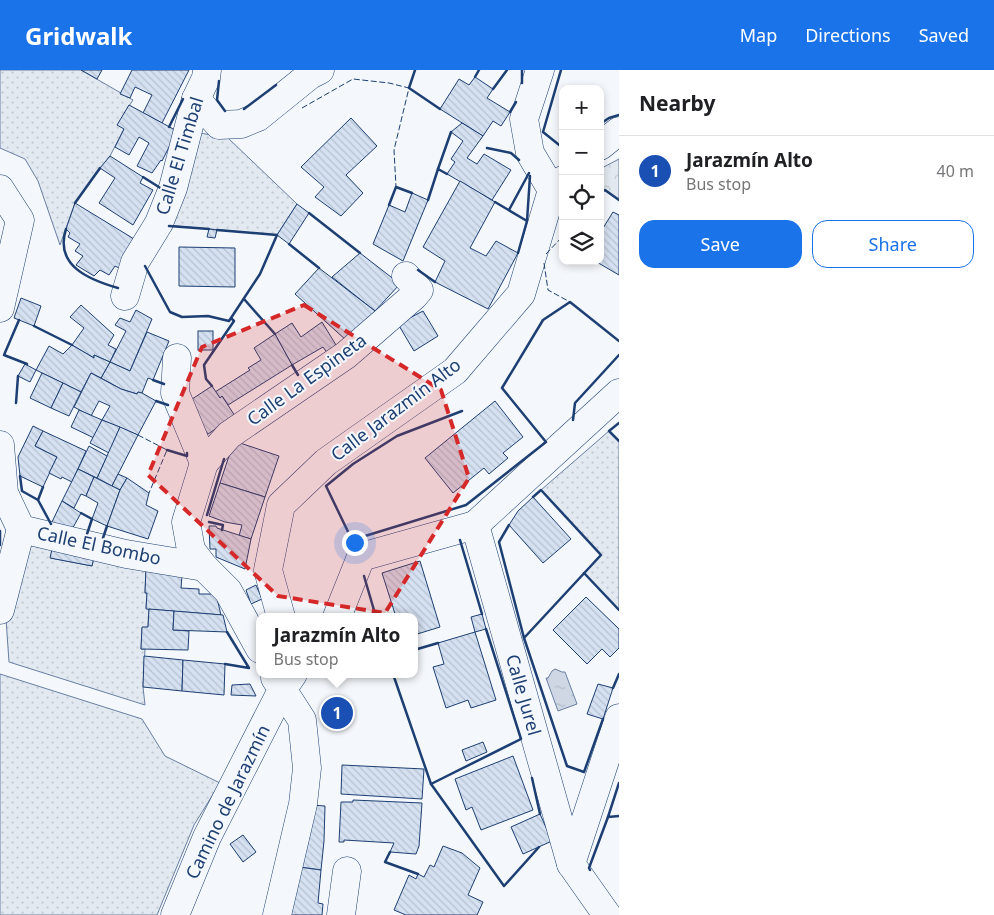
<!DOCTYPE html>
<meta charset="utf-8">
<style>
:root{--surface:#fff;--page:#f6f6f6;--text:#202124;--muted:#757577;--line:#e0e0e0;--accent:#1a73e8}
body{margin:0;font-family:"Noto Sans",sans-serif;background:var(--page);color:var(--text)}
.controls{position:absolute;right:15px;top:15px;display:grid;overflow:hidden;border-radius:10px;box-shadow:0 2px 8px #0003}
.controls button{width:45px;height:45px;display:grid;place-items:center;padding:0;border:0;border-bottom:1px solid var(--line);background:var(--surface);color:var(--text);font:25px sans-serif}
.you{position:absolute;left:354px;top:472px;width:18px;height:18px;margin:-12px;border:4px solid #fff;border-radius:50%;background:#1a73e8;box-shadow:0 0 0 8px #1a73e833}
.badge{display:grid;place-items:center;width:32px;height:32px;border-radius:50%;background:var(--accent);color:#fff;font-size:16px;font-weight:700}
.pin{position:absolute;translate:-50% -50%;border:2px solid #fff;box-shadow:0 1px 5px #0006}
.popup{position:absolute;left:256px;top:543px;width:162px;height:65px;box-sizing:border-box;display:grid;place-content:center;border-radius:10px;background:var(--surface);filter:drop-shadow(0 1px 4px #0005);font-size:16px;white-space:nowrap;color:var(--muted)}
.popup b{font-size:19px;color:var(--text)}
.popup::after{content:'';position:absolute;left:50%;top:100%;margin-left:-10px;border:10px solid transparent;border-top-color:var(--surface)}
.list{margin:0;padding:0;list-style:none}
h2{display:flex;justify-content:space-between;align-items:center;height:65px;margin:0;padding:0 20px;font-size:21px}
h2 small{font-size:16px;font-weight:400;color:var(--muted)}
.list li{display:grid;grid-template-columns:32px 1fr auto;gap:15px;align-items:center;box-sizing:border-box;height:70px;padding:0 20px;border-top:1px solid var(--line)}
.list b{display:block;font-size:19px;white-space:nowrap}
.list p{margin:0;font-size:16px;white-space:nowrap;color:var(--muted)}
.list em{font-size:16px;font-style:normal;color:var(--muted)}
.actions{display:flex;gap:10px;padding:15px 20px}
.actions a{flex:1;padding:11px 0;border:1px solid var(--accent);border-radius:15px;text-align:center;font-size:18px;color:var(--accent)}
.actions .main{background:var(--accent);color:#fff}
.icon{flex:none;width:28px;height:28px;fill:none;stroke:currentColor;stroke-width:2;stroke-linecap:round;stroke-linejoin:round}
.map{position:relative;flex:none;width:619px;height:845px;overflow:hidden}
header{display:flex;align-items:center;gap:30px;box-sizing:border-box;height:70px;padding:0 25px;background:var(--accent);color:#fff}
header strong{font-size:24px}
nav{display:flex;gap:28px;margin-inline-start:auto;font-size:18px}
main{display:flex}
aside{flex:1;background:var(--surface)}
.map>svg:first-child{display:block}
.grass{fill:url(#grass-dots);stroke:#687fa3}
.forest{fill:url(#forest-crowns);stroke:#687fa3}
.water{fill:url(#water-ripples);stroke:#687fa3}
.building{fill:url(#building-back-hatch);stroke:#1d3f73}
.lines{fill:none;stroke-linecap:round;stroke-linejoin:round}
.street-casing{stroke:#1d3f73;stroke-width:29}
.street{stroke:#f4f7fb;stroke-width:28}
.fence{stroke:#1d3f73;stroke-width:1;stroke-dasharray:6 2.5;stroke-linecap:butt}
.wall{stroke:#1d3f73;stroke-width:2.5}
.marked{fill:#d62828;fill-opacity:0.2;stroke:#d62828;stroke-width:4;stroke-dasharray:10 6;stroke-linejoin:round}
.labels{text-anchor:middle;stroke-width:4;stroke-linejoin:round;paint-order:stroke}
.street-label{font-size:18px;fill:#1d3f73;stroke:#f4f7fb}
</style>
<header>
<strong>Gridwalk</strong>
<nav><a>Map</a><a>Directions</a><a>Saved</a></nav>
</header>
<main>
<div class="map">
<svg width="619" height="845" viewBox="0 0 619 845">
<defs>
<pattern id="grass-dots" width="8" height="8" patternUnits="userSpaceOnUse" patternTransform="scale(1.25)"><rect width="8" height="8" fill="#e3e9f0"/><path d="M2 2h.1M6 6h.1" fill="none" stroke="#c2c9d1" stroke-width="1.8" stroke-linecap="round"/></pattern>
<pattern id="forest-crowns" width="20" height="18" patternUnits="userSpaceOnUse" patternTransform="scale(1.25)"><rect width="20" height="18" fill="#e3e9f0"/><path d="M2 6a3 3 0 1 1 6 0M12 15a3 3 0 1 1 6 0" fill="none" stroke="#c2c9d1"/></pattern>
<pattern id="water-ripples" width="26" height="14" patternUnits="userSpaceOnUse" patternTransform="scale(1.25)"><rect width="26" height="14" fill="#cfd7e4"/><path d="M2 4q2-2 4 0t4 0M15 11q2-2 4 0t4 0" fill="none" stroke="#b1bac7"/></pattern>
<pattern id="building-back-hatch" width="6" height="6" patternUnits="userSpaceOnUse" patternTransform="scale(1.25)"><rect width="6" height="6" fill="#d5e0f0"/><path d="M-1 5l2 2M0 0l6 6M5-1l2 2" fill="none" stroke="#b6c1d1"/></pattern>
</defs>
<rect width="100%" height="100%" fill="#f4f7fb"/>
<g class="grass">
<polygon points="0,0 81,0 133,30 129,36 124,59 110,86 75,133 60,175 38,111 25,89 0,78"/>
<polygon points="200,63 228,68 297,134 277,165 166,155"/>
<polygon points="609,361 619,371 619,540 584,503 601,484 541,420"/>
<polygon points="25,469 52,479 51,488 92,496 94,487 146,497 145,523 147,523 146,538 149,539 148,557 142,558 141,579 145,579 143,617 145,635 9,592 6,549"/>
<polygon points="0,604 142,649 165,686 220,713 194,755 157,845 0,845"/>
</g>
<polygon class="forest" points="619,89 619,130 605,121 600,125 600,99"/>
<polygon class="water" points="555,599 562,602 565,602 577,634 558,641 546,608 548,608 552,601"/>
<g class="building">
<polygon points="81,0 102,0 97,9"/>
<polygon points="132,0 189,0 162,53 143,43 152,25 135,17 130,28 120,24"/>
<polygon points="475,7 493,19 487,28 510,42 501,56 493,51 483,66 440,39 459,9 469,15"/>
<polygon points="129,35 177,61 162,91 161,90 152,103 137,96 149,73 139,67 129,85 115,77 124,59 117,55"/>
<polygon points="351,48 377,76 346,105 363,123 341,146 315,127 324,117 301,97"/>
<polygon points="462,53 483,66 467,88 477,94 484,84 511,100 492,130 447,104 455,92 451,89 463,71 451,62"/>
<polygon points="110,86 143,107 140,113 153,120 133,155 99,133 115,108 100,98"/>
<polygon points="460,111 495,132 470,178 486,186 496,171 518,183 488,239 435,212 445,191 423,177"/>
<polygon points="412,123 428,130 403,191 373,174 389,135 405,142"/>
<polygon points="75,133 139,172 123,200 115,196 109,205 100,200 94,206 76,195 83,186 75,181 80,174 68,167 70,163 66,159"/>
<polygon points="297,134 309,143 289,174 277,165"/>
<polygon points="613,142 619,145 619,205 595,191 600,191 600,163"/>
<polygon points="209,159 217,160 215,168 207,167"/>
<polygon points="179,177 235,178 235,217 179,216"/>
<polygon points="360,183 400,214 375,241 332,207"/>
<polygon points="319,198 375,241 347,271 295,224"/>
<polygon points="21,228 41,236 34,256 14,248"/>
<polygon points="81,235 114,265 108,275 116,279 110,292 94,285 94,288 72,275 84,258 70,247"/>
<polygon points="136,240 152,249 130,301 110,292 126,261 115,255 120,248 130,252"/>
<polygon points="423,241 438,266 414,281 398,254"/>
<polygon points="322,252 339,280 330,287 323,277 292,295 275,264 292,253 301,267"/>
<rect x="198" y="261" width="15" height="19"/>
<polygon points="147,262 169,271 153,310 148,308 142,323 138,322 137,324 121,319 101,308 110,292 130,301"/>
<polygon points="275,264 292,295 228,335 222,326 220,328 215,322 250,300 248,298 261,290 254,278"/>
<polygon points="72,275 94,288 94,285 110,292 101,308 91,303 81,322 36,300 49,276 63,284"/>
<polygon points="25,294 36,300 30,312 18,306"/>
<polygon points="42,303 63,313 51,338 30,328"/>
<polygon points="91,303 121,319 137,324 138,322 142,323 156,331 138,365 102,350 110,336 99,331 91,346 74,337"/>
<polygon points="63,313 81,322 69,346 51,338"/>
<polygon points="212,316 220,328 222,326 235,346 208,364 186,333"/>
<polygon points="495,331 523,367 503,383 508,388 489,404 484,398 453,423 425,388"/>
<polygon points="79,340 102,350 94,368 71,357"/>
<polygon points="102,350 120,357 109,383 90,373"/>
<polygon points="33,356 43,361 35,376 57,387 43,417 20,406 18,387"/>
<polygon points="120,357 138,365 112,416 97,408"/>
<polygon points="43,361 86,381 72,412 62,407 61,409 49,403 57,387 35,376"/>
<polygon points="234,371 279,386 265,427 220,413"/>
<polygon points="89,376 107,386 97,408 78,399"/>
<polygon points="78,399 94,407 86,426 81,424 74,438 62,431"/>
<polygon points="118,404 127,408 120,420 112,416"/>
<polygon points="94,407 120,420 107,456 92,449 98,433 86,426"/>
<polygon points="127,408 149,423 146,435 158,441 148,469 107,456 120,420"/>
<polygon points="220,413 265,427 251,469 239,466 242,455 225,452 209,446"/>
<polygon points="533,427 571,469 543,493 509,455 518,441"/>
<polygon points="62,431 81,443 70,463 51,454"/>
<polygon points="209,456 216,456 217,458 251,469 245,499 216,487 216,479 210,479"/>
<polygon points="52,479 94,487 92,496 50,488"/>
<polygon points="420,491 440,557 414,565 414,547 396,547 382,503"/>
<polygon points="146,497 182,505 181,518 199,519 199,524 216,524 221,545 146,539 147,523 145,523"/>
<polygon points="256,515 262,529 251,534 246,520"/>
<polygon points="586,527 619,559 619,578 610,587 602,579 587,594 553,560"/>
<polygon points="149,539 174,541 173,560 189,561 188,580 141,579 142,557 148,557"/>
<polygon points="174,541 223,545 227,562 173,560"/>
<polygon points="482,544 486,559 475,562 471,547"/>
<polygon points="475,562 496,630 471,638 468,630 446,638 433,597 444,594 438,573"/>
<polygon points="144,586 183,590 182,621 143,617"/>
<polygon points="183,590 225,594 224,625 182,621"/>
<polygon points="250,614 256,626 231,625 232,615"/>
<polygon points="598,614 613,618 603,649 587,644"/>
<polygon points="483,672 487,682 466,691 462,680"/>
<polygon points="513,686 533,740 481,760 472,737 466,740 455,709"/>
<polygon points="342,695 424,699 422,729 341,724"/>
<polygon points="353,730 422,733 419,776 416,784 390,782 394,773 344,770 344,772 339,772 341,732 353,732"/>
<polygon points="311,735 325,736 324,771 321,800 299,797"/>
<polygon points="540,744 552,771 523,784 511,757"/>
<polygon points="243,765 256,782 243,792 230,774"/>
<polygon points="443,776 462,783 480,798 468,825 483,832 477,845 406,845 394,840 409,805 416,809 418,804 424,807 430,795 434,797"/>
<polygon points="299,797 321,800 318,833 323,834 322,845 289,845"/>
</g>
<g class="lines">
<g class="street-casing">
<g id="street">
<polyline points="540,0 524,49 530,83 552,120"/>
<polyline points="196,29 219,55 241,54 258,47 310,5 320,0"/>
<polyline points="600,76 619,61"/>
<polyline points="0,119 20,150 0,238"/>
<polyline points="125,226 135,192 159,153 173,118 196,29 206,8 207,0"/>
<polyline points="177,288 175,323 204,393 186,452 191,480 204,497 228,521 260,579"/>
<polyline points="0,375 4,423 21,459 126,484 204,497"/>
<polyline points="204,393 229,365 346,285 414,226 419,220 406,206"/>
<polyline points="0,540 21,459"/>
<polyline points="281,547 268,500 281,435 326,392 455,301 521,224 552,120 563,110"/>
<polyline points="337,547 361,487 475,455"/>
<polyline points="275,608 302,650 307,698 303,734 277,845"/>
<polyline points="571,794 475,455 619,323"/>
<polyline points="175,845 207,767 282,620 293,604"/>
<polyline points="341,845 347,801"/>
<polyline points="607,845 571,794 619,648"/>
</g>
</g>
<use href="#street" class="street"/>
<g class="fence">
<polyline points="302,38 353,9 389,13 409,18 394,80 396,117"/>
<polyline points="600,125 605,120"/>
<polyline points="546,184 563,166"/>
<polyline points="544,193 548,220 570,232"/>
<polyline points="138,365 167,380 149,423"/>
</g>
<g class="wall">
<polyline points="415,0 409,18 440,39"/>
<polyline points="522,0 522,13"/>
<polyline points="561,0 543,62 563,78"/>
<polyline points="475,7 479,0"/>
<polyline points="219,11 217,30 225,41"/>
<polyline points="493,19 507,0"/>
<polyline points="244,39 276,15"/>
<polyline points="510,42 516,32"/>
<polyline points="600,54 609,48 619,45"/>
<polyline points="169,57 183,29"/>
<polyline points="487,78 511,83 519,90"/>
<polyline points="438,99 451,62"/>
<polyline points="143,107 162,119"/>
<polyline points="605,120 619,130"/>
<polyline points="428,130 438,99 447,104"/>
<polyline points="495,132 527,151 518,183"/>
<polyline points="75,133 100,98"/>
<polyline points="389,135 396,117 412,123"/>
<polyline points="509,140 529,103"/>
<polyline points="309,143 360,183"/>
<polyline points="527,151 530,106"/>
<polyline points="169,156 209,159"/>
<path d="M66 159C54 196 90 210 118 218"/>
<polyline points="289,174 319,198"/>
<polyline points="145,196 170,242 182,247 208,246 229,251 260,204 277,165 217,160"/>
<polyline points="418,200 435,212"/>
<polyline points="244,229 275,264"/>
<polyline points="19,250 4,285 27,294"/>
<polyline points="34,256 72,275"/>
<polyline points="292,295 298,305"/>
<polyline points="153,310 164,314"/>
<polyline points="212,316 206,309 204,295 234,251 231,248"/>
<polyline points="156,331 168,335"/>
<polyline points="16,333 18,306"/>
<polyline points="462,341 397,366 353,394 326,416 352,470 466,435 546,372 502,318 543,250 570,232 619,271"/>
<polyline points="573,350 575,333 619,285"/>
<polyline points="619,353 609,361 619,371"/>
<polyline points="167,380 187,386 187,383"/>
<polyline points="20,406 22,421 38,430"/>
<polyline points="43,417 38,430 51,454"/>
<polyline points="81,443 92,449 87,464"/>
<polyline points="207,445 224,389"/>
<polyline points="209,452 223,455 222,460"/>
<polyline points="509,455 499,472 524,568 601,485 541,420 533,427"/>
<polyline points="0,461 0,475"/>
<polyline points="103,468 107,456"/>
<polyline points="460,470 482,544"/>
<polyline points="584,503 619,540"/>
<polyline points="364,506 376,547"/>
<polyline points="486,559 521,669 431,714 504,816 539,777"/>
<polyline points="524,568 567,696 584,702 603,649"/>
<polyline points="414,580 438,573"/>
<polyline points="225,594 249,598 227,562"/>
<polyline points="393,604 431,714"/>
<polyline points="613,618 619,604"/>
<polyline points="532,708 540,744"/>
<polyline points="619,713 608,747 619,746"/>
<polyline points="390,782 385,792 418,804"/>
<polyline points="590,800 589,798 608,747"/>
</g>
</g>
<path class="marked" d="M304 235 441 320 469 408 385 543 278 526 148 405 202 277Z"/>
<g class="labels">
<g class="street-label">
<text transform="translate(180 86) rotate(-73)" y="6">Calle El Timbal</text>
<text transform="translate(307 310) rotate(-36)" y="6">Calle La Espineta</text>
<text transform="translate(396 340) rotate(-37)" y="6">Calle Jarazmín Alto</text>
<text transform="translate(99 476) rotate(12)" y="6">Calle El Bombo</text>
<text transform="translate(523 625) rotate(74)" y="6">Calle Jurel</text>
<text transform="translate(228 732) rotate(-64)" y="6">Camino de Jarazmín</text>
</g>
</g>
</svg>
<div class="controls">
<button>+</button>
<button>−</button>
<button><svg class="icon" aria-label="locate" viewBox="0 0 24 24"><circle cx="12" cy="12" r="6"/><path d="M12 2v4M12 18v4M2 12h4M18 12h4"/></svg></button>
<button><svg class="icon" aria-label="layers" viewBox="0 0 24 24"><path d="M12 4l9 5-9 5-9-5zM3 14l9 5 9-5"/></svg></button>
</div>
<div class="you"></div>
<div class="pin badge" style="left:337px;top:643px;background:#1a4fb4">1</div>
<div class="popup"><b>Jarazmín Alto</b>Bus stop</div>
</div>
<aside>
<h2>Nearby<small></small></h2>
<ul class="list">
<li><span class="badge" style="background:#1a4fb4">1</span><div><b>Jarazmín Alto</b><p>Bus stop</p></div><em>40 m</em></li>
</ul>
<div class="actions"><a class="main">Save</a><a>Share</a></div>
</aside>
</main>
